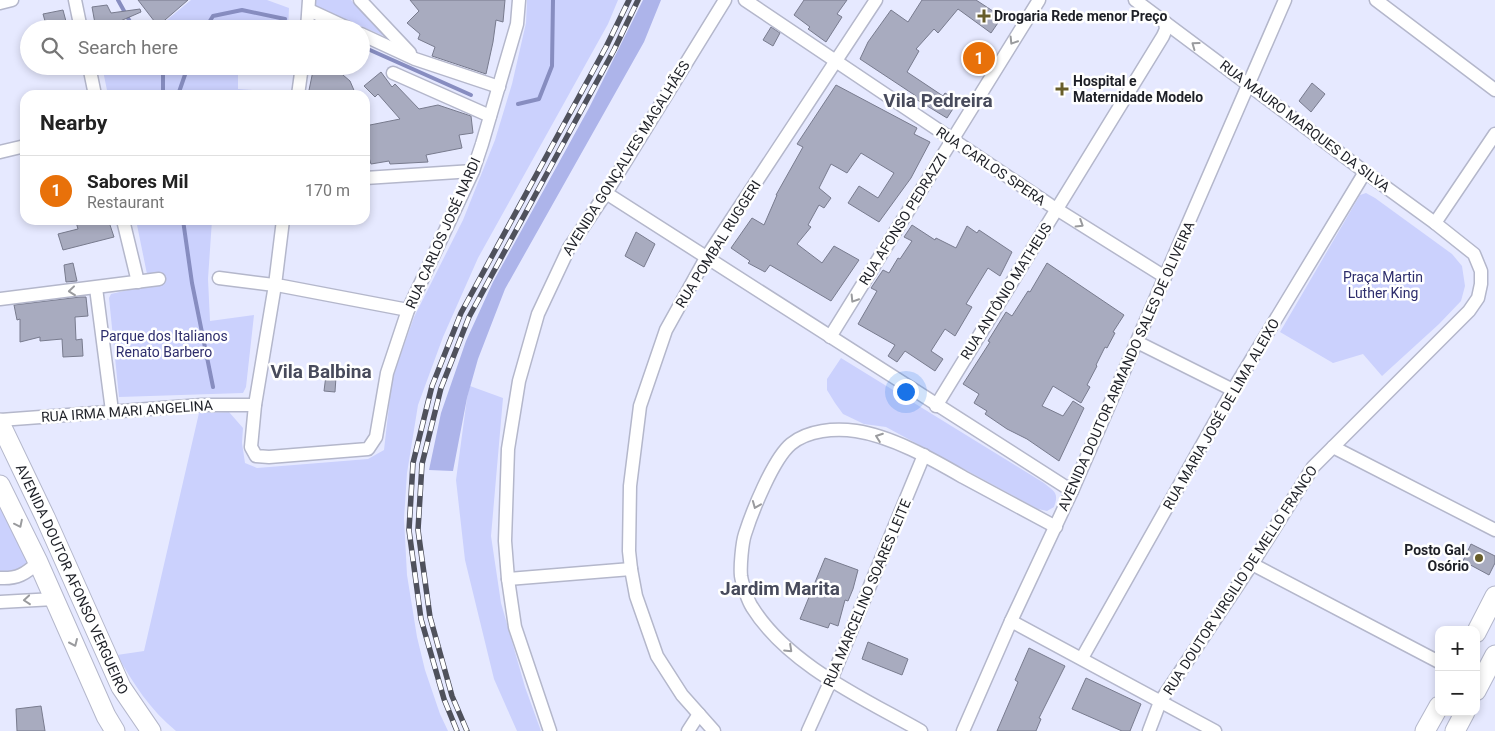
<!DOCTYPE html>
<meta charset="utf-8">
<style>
:root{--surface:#fff;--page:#f2f2f2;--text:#222;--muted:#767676;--line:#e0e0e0;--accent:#675d2a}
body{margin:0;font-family:Roboto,sans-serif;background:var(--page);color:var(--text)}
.controls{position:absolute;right:15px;bottom:15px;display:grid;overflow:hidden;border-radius:10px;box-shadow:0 2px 8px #0003}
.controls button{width:45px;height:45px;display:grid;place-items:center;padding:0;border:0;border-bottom:1px solid var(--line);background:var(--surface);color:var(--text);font:25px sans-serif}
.you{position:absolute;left:905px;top:391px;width:18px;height:18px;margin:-12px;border:4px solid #fff;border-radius:50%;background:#1a73e8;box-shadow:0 0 0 8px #1a73e833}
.badge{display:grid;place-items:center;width:32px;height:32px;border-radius:50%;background:var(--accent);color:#fff;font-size:16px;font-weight:700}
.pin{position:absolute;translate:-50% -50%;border:2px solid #fff;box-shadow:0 1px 5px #0006}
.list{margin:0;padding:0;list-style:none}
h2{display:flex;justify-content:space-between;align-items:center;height:65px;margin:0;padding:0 20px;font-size:21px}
h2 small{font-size:16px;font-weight:400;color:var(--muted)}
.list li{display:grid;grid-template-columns:32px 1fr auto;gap:15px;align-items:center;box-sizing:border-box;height:70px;padding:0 20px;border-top:1px solid var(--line)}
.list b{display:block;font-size:19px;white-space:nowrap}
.list p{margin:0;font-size:16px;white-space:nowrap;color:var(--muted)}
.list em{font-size:16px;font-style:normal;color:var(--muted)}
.icon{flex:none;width:28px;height:28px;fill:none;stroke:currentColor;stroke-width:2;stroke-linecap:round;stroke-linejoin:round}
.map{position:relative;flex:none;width:1495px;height:731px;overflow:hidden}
.search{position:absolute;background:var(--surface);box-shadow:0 2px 8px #0003;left:20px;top:20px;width:350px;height:55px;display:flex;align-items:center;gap:12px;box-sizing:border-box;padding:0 18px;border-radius:28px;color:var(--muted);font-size:19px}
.panel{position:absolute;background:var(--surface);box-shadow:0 2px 8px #0003;left:20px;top:90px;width:350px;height:135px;border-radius:15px}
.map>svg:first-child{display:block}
.green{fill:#cbd1fd}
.forest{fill:#adb4ea}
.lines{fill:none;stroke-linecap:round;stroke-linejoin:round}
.stream{stroke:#878dc0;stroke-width:4}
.building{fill:#a8abbf;stroke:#787b8e}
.street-casing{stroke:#b4b7cb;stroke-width:15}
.secondary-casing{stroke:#b4b7cb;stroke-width:21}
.street{stroke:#fff;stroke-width:12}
.secondary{stroke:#fff;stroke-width:19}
.rail-casing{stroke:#4f515c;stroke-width:5.5}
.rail{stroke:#fff;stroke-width:4;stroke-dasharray:11;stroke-linecap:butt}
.oneway{stroke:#9a9b9e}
.poi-dot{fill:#675d2a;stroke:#fff;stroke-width:2}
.labels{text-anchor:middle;stroke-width:5;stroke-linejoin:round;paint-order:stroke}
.poi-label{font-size:14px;font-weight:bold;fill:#1e2027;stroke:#fff;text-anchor:start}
.street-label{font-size:14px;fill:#1e2027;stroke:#fff}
.park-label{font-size:14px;fill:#2d2d6c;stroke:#fff}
.district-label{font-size:19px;font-weight:bold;fill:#484b5c;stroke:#fff}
</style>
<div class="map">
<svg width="1495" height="731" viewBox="0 0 1495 731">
<rect width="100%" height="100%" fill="#e6e9ff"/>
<g class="green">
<polygon points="191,0 267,0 289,8 288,29 156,29"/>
<polygon points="316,0 351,0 391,39 316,7"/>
<path d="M527 0H618L608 24 478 258 443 337 418 405 407 473 404 519 407 575 417 637 425 670 440 714 448 731H176C150 710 133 683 117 655L144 651 199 413 229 412 243 428 242 443 245 463 257 468 368 459 384 450 392 379 414 317 463 220 495 140 512 84 526 23Z"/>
<polygon points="102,66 238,66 238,89 278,92 278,95 108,95"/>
<polygon points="1366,193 1375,198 1452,254 1462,266 1465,286 1461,301 1439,324 1382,376 1363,354 1333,363 1280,332 1360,195"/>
<polygon points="136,220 212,220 208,279 210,321 254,315 246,387 243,393 119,397 109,298 111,294 141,287 147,274"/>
<path d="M841 358 1044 483C1055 492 1059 493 1054 507L1047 511 1038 509 886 427 864 424 843 414 835 403 827 390V379Z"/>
<polygon points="470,386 503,398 491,536 501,603 525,687 541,731 517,731 494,679 465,560 456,480 467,398"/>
<path d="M0 502 27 559C27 571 10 574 0 571Z"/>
</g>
<polygon class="forest" points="643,0 661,0 644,42 505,289 478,359 467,398 453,471 429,470 441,413 466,341 493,282 589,108"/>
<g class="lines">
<g class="stream">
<polyline points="118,0 134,29"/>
<polyline points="205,29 213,16 242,10 285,19"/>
<polyline points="361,46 471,95"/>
<polyline points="158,66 163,71 163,95"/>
<polyline points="178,95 188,66"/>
<polyline points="518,104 539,99 552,66 553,0"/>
<polyline points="183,220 192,283 213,387"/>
</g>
</g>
<g class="building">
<polygon points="138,0 188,0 158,26"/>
<polygon points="410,0 505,0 503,22 496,20 493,42 486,74 432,56 435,47 418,39 420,34 407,23 419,11"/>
<polygon points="804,0 847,0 837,14 842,17 826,42 808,29 810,27 794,15"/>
<polygon points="922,0 976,0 1002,17 991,33 958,9 938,33 934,29 916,49 919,51 907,72 943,96 945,93 958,101 947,118 914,98 916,96 860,59 868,42 891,10 908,22"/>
<polygon points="107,5 111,13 140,9 141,12 118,22 119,29 96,29 92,7"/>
<polygon points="63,10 68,29 47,28 43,14"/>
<polygon points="771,27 780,33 773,46 763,40"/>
<polygon points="314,66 336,66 336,69 350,81 356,95 308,95"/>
<polygon points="381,72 392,87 395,84 419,109 438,105 471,116 473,133 459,135 462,148 426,155 428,162 390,164 389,161 371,164 367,151 365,151 365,126 400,119 378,94 375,97 364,86"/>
<polygon points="1312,83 1325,94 1311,112 1299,101"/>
<polygon points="836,85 917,128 914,134 930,142 911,178 879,222 848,203 859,186 878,198 894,173 861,153 847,173 831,164 819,188 831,198 824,208 819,205 808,225 811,227 797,244 822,263 834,246 859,260 831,301 770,265 765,272 748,263 750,261 731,248 752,218 764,225 777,195 776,195 803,147 797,144"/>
<polygon points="82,220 99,220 101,224 109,222 114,237 63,250 58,234 78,229 76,222"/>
<polygon points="912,225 935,240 936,238 956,248 967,226 977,233 979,230 1012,252 1000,276 988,268 966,304 972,307 955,336 945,329 931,351 943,359 935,371 905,351 897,362 888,356 895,345 858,324 877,291 871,288 883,270 889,273 898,258 900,259 912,241 904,237"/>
<polygon points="636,232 655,244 644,267 625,256"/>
<polygon points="73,263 77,281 66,282 64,265"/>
<polygon points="1047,263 1124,315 1113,332 1115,333 1107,348 1105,347 1096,365 1097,366 1087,385 1090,387 1081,403 1053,386 1042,406 1063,416 1073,401 1084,408 1059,461 1027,439 1007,429 985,414 987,411 974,403 979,394 963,384 990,342 988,341 1006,312 1012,316 1028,291 1030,292"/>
<polygon points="80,297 86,297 88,316 75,317 76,340 82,339 83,356 63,357 62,339 40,341 40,337 20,342 20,319 17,320 14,305"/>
<polygon points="326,375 336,377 335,392 324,391"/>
<polygon points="1471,544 1495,556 1495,563 1489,575 1463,561"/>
<polygon points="825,558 858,570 853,589 848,601 845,600 838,626 830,623 828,628 800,619"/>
<polygon points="868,642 908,659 902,675 862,659"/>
<polygon points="1029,648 1065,666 1039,718 1041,719 1036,731 997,731 1018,682 1015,680"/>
<polygon points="1086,678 1141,704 1130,731 1122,731 1072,709"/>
<polygon points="41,706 45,731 17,731 16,709"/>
</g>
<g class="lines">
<g class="street-casing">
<g id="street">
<polyline points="75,0 81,29"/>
<polyline points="360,0 410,53"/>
<polyline points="745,0 1050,205 1165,277"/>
<polyline points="1135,0 1365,172 1435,223 1474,254 1481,271 1481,284 1478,298 1469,311 1313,467 1252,564 1160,702 1149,731"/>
<polyline points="1376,0 1495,90"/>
<polyline points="0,3 12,0"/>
<polyline points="309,10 350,29"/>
<polyline points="307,29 309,0"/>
<polyline points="361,34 415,59 499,87"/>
<polyline points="89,66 95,95"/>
<polyline points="393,73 490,116"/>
<polyline points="298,95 302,66"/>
<polyline points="0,152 25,146"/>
<polyline points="365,178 473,171"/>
<polyline points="606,193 1072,491"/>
<polyline points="123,220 138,282"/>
<polyline points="283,220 275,285 255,405 251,447 256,456 269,457 368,449 376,437 387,373 408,310 473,171 482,144 517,24 519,0"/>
<polyline points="1435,223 1495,134"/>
<polyline points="219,278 282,286 408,310"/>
<polyline points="96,288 112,411"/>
<polyline points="0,299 159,279"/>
<polyline points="830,337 1039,0"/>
<polyline points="1137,342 1233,390"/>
<polyline points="936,406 1163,36 1166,29 1165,22"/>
<polyline points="0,420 202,405 255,405"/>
<polyline points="1333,447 1495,530"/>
<polyline points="1252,564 1439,662"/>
<path d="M0 578C17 579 26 574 38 562"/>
<polyline points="508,579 631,569"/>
<polyline points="0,602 54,599"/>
<polyline points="1011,621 1215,731"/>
<polyline points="1082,658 1233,390 1365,172"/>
<polyline points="550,731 515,627 508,579 505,541 508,449 519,381 538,314 569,248 606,193 725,0"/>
<polyline points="688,731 699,714"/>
<polyline points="714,731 682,695 657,656 636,596 631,569 629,551 630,486 640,406 666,330 706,258 876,0"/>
<polyline points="808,731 831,680 924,455"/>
<path d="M921 731C863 698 788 665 752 607 748 601 742 583 741 576 740 567 742 543 745 534 752 512 773 459 791 444 808 430 835 428 856 431 891 436 932 459 963 477 994 494 1025 510 1056 527"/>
<polyline points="963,731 1011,621 1072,491 1285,0"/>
</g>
</g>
<g class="secondary-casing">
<g id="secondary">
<path id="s1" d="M0 423 45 517 121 687 151 731"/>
<polyline points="0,485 38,562 106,716 115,731"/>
<polyline points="1476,633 1495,596"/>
<polyline points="1476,691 1495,655"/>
<polyline points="1425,731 1439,706"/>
<polyline points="1455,731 1465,712"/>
</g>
</g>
<use href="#street" class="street"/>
<use href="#secondary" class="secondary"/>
<g class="rail-casing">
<g id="rail">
<polyline points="457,731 444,699 421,619 409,530 413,463 432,386 461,313 606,47 629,0"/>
<polyline points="467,731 452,696 430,617 418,530 422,464 441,388 469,317 614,50 638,0"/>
</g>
</g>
<use href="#rail" class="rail"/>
</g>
<defs><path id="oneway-chevron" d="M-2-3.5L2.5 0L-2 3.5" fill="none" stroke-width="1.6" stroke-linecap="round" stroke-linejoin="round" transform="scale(1.25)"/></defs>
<g class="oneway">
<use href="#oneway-chevron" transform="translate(1013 41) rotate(122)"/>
<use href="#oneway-chevron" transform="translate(1195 45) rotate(-144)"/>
<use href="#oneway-chevron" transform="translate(1080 224) rotate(32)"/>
<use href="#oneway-chevron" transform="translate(72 291) rotate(174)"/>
<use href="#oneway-chevron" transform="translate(854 299) rotate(122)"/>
<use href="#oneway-chevron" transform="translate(879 437) rotate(-160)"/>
<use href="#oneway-chevron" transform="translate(756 505) rotate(112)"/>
<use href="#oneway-chevron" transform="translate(19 524) rotate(64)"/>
<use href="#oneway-chevron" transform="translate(27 600) rotate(175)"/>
<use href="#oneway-chevron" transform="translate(74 643) rotate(66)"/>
<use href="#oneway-chevron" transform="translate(789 649) rotate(43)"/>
</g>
<g class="poi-dot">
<path d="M981.5 8.5h5v5h5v5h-5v5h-5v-5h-5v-5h5z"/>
<path d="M1059.5 81.5h5v5h5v5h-5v5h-5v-5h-5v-5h5z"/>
<circle cx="1479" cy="558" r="5"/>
</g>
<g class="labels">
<g class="poi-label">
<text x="994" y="21">Drogaria Rede menor Preço</text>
<text x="1073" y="86">Hospital e<tspan x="1073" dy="16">Maternidade Modelo</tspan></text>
<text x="1469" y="555" text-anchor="end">Posto Gal.<tspan x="1469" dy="16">Osório</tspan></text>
</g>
<g class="street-label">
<text transform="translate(1305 126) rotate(37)" y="5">RUA MAURO MARQUES DA SILVA</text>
<text transform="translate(626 158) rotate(-58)" y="5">AVENIDA GONÇALVES MAGALHÃES</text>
<text transform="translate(991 166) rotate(34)" y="5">RUA CARLOS SPERA</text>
<text transform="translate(903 219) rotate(-58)" y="5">RUA AFONSO PEDRAZZI</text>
<text transform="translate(443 233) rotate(-66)" y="5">RUA CARLOS JOSÉ NARDI</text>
<text transform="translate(718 244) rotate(-58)" y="5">RUA POMBAL RUGGERI</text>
<text transform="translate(1006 291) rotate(-58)" y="5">RUA ANTÔNIO MATHEUS</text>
<text transform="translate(1126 366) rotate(-66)" y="5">AVENIDA DOUTOR ARMANDO SALES DE OLIVEIRA</text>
<text transform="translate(127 411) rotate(-4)" y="5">RUA IRMA MARI ANGELINA</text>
<text transform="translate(1221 414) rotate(-60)" y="5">RUA MARIA JOSÉ DE LIMA ALEIXO</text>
<text dy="5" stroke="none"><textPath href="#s1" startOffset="172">AVENIDA DOUTOR AFONSO VERGUEIRO</textPath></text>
<text transform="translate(1240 580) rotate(-57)" y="5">RUA DOUTOR VIRGILIO DE MELLO FRANCO</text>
<text transform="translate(867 593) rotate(-67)" y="5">RUA MARCELINO SOARES LEITE</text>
</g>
<g class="park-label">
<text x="1383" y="282">Praça Martin<tspan x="1383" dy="16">Luther King</tspan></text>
<text x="164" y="341">Parque dos Italianos<tspan x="164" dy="16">Renato Barbero</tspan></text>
</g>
<g class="district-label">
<text x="938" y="107">Vila Pedreira</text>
<text x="321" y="378">Vila Balbina</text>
<text x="780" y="595">Jardim Marita</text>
</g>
</g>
</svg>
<div class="controls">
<button>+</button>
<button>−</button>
</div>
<div class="you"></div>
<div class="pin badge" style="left:979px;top:58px;background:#e8710a">1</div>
<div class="search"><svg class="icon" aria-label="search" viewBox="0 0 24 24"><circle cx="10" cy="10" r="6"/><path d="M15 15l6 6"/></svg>Search here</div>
<section class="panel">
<h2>Nearby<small></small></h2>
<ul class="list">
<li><span class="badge" style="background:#e8710a">1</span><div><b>Sabores Mil</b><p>Restaurant</p></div><em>170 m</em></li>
</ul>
</section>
</div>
